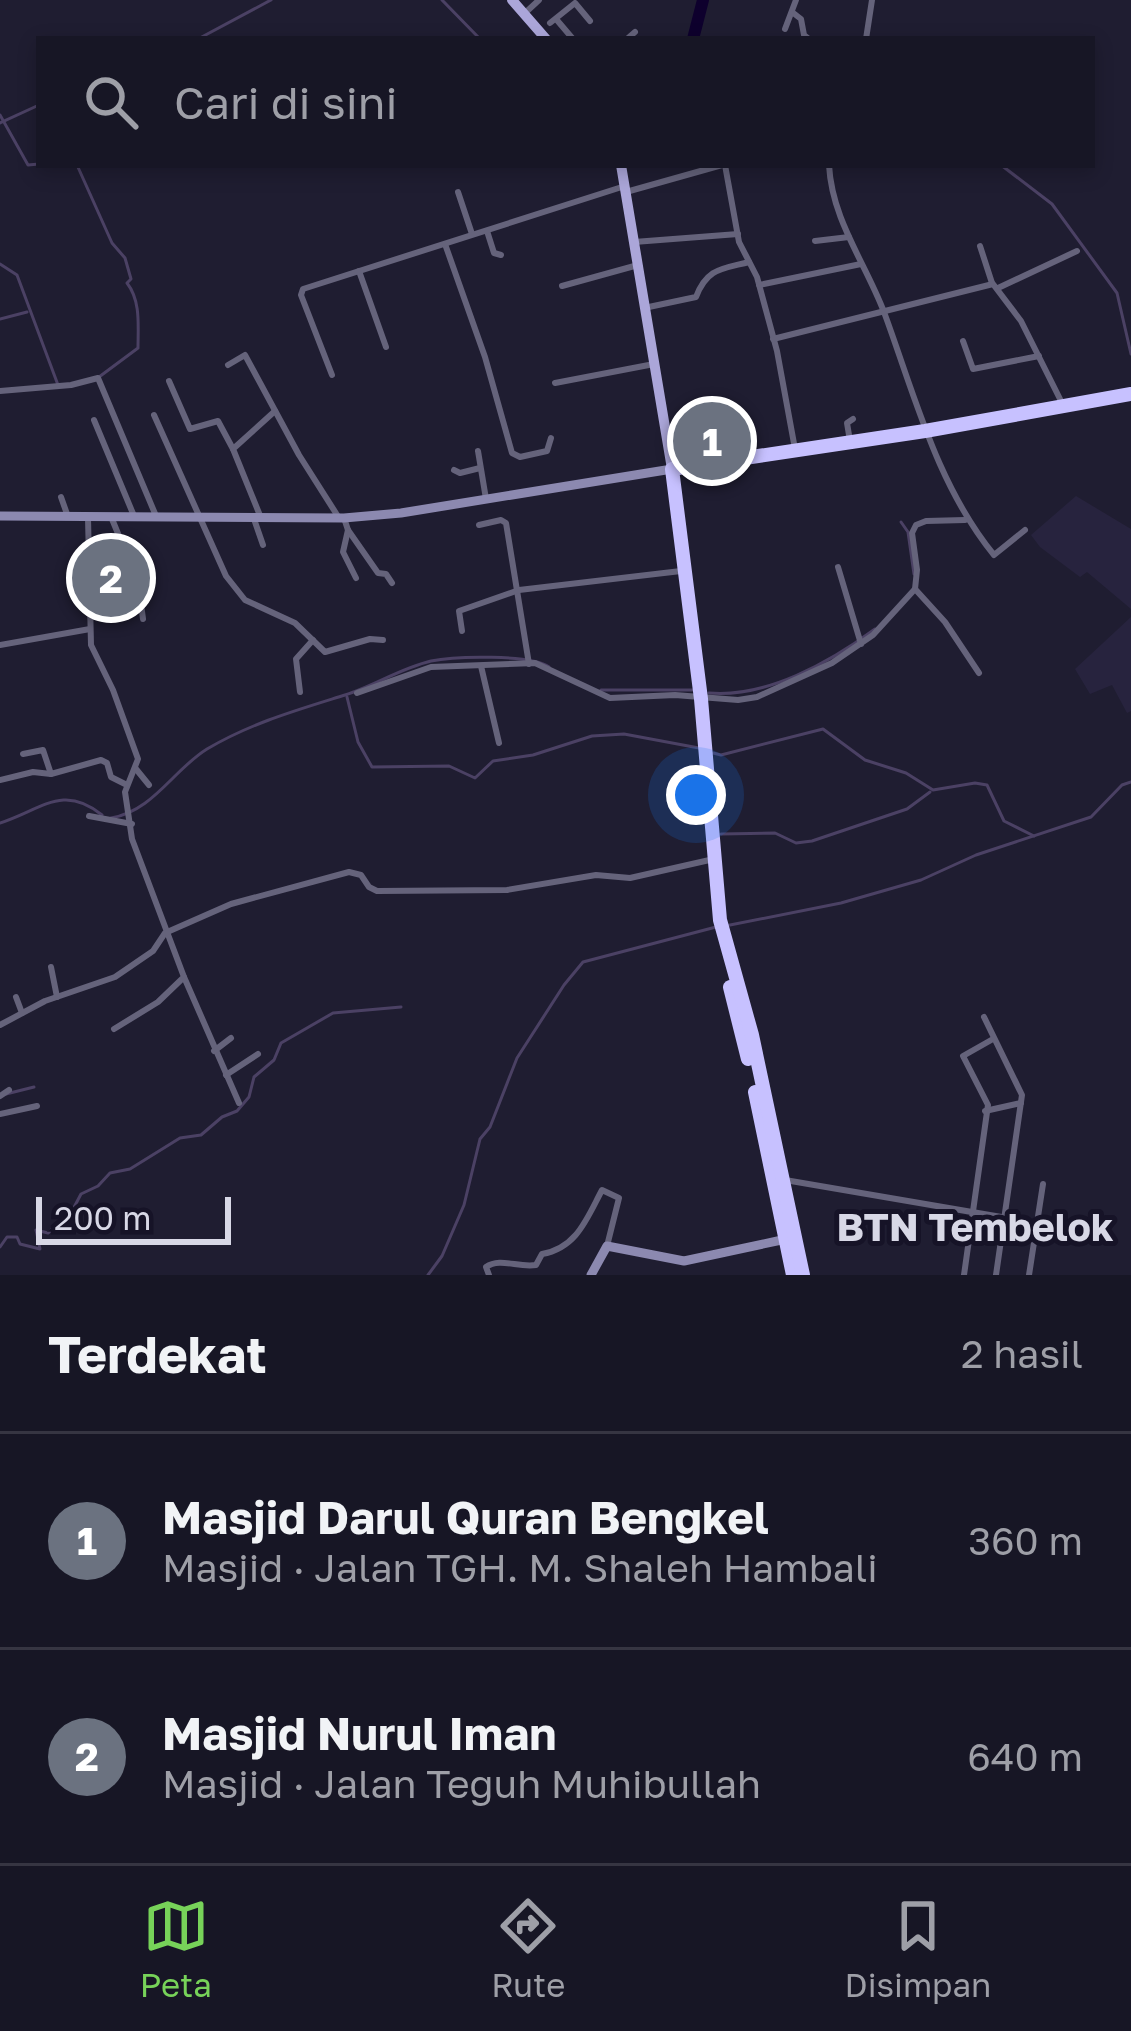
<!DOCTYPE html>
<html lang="id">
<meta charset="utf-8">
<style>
:root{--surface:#171625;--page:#242332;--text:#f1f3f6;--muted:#9e9fa7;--line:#363542;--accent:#77d259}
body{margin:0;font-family:"Golos Text",sans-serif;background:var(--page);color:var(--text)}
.scale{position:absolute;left:36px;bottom:30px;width:195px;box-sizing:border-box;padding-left:12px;border:6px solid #d8d8e6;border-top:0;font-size:33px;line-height:42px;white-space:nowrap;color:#d8d8e6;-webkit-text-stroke:9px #161327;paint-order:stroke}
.you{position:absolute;left:696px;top:795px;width:42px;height:42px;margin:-30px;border:9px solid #fff;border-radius:50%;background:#1a73e8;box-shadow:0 0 0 18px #1a73e833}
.badge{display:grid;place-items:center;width:78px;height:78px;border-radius:50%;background:var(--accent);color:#fff;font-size:39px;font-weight:700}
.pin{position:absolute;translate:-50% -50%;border:6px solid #fff;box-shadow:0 3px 12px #0006}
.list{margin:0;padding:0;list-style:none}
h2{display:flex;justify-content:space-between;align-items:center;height:156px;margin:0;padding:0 48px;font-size:51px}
h2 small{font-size:39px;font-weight:400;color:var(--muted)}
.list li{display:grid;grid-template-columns:78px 1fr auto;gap:36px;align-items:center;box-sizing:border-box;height:216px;padding:0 48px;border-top:3px solid var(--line)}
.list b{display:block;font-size:45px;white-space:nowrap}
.list p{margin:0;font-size:39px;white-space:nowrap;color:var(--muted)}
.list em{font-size:39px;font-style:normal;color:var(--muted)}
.icon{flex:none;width:66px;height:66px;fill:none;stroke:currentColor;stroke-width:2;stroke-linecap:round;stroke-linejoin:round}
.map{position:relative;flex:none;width:1131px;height:1275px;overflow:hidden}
.search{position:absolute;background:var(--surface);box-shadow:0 6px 18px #0003;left:36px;right:36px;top:36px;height:132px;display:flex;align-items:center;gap:30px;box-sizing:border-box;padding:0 42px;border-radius:0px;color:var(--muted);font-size:45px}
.sheet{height:588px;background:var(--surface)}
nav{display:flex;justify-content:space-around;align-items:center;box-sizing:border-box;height:168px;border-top:3px solid var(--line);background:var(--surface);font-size:33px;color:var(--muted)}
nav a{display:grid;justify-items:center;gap:6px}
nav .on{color:var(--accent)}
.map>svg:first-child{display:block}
.built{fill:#27233e}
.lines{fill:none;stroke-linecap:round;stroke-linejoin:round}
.stream{stroke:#4b4164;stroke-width:3}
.river{stroke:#0e002d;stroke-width:12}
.street{stroke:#65637b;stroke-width:6}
.secondary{stroke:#8c89b0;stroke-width:9}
.primary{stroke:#aba6d9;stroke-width:10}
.highway{stroke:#c7c1ff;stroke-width:14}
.labels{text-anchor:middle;stroke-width:10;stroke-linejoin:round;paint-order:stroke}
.neighbourhood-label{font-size:39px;font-weight:bold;fill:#d8d8e6;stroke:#161327}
</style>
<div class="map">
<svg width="1131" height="1275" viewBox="0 0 1131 1275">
<rect width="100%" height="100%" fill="#1f1d31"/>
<g class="built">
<polygon points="1076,496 1131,529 1131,609 1087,572 1080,577 1040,547 1031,535"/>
<polygon points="1131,617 1131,711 1127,713 1112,685 1090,694 1075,669"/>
</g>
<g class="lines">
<g class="stream">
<polyline points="442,0 480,39"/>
<polyline points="198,39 271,0"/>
<polyline points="0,115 28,165 39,164"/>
<polyline points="0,123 39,105"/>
<path d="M77 165 112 243 125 258 131 279 127 283C141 301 138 326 138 348L99 377"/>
<polyline points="1001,165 1052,204 1117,293 1131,354"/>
<polyline points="0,264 17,275 58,385"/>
<polyline points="0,319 27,312"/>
<polyline points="901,522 908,532 914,574"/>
<polyline points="601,690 693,690"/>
<path d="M709 693C766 698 829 663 875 629"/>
<polyline points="347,697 358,742 372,767 449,766 475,778 493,761 533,755 592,736 624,734 699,748"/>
<polyline points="713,753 721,755 823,729 865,760 906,773 933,790 975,783 987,785 1004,821 1034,836"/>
<path d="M111 818C153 811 173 770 207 749 251 723 297 710 345 695 374 686 401 668 431 661 454 656 531 654 549 667"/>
<path d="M0 823C41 810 63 783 102 815"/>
<polyline points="721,834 775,833 796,843 812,841 907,809 930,792"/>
<polyline points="725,926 841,903 921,880 976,855 1091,817 1122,785 1131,782"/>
<polyline points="6,1094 34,1087"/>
<polyline points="0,1247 7,1237 17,1237 20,1244 40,1249 36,1230 48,1233 71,1213 81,1194 98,1186 110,1173 130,1169 180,1138 201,1135 222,1117 237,1111 249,1097 254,1077 274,1060 281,1043 333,1013 401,1007"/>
<polyline points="428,1275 442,1256 464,1205 480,1139 490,1127 517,1058 564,985 583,962 716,927"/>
</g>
<polyline class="river" points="693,39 703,0"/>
<g class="street">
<polyline points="792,12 801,19 804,35 809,39"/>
<polyline points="525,13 539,0"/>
<polyline points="556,19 573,39"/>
<polyline points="550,23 575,3 590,21"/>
<polyline points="785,29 796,0"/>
<polyline points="627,39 635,32"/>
<polyline points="866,39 872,0"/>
<polyline points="725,165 739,242 757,277 777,351 795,449"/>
<path d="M829 165C832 220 865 262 884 312 915 396 937 485 994 555L1025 530"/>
<polyline points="458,192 472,234"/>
<polyline points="626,192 722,165"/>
<polyline points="487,231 494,253 501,255"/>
<polyline points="815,241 849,237"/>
<polyline points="634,242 738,234"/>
<polyline points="445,244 485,357 512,453 520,457 547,451 551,438"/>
<polyline points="980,246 992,283"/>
<polyline points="359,271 386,347"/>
<polyline points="759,285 861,264"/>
<polyline points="562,286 638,265"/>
<polyline points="998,288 1077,251"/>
<path d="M644 308 696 297C707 268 722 269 749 262"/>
<polyline points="773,339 993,284 1021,321 1062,403"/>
<polyline points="963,341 973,369 1039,356"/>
<polyline points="228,365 245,355 299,455 339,518"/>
<polyline points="332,375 301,295 303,289 625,186"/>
<polyline points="169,381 190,429 218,421 233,449"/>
<polyline points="555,383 654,364"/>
<polyline points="0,391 71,385 98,378 156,516"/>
<polyline points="154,415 226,576 245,600 295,623 325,652 370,639 383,640"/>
<polyline points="94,420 134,516"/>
<polyline points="850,441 847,423 853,419"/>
<polyline points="478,451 486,499"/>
<polyline points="454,470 460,473 480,468"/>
<polyline points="61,497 67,514"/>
<polyline points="88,518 91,645 113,690 138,759 125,792 132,839 184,977 158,1002 114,1029"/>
<polyline points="261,518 233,449 275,411"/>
<polyline points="344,518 348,530 343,552 356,578"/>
<polyline points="112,519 126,553 136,566 143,619"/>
<polyline points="254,519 263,545"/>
<polyline points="479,525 501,520 506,523 529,664"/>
<polyline points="348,530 378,573 386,574 392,583"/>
<polyline points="838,567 861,644"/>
<polyline points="915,589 945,622 979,673"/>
<polyline points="462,631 459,611 519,590 681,571"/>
<polyline points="0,645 90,629"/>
<polyline points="481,666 499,743"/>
<polyline points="300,692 296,659 313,640"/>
<polyline points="357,693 431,667 535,663 610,698 675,695 738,700 757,697 832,663 873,635 915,589 917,570 912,533 916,525 926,521 965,520"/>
<polyline points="23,754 43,750 51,774"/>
<polyline points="136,769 149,785"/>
<polyline points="0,780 33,772 51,774 101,760 107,763 111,777 127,785"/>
<polyline points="89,816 132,824"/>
<polyline points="51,967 57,997"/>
<polyline points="184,977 239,1103"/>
<polyline points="16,997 22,1013"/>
<polyline points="984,1017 1022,1095 996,1275"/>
<polyline points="0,1025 45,1001 115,977 153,951 165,933 231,904 349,872 361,875 369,887 377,891 507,890 596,875 630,878 714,859"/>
<polyline points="214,1051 231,1038"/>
<polyline points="226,1075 258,1054"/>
<polyline points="0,1096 9,1090"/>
<polyline points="985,1111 1021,1103"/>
<polyline points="0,1114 37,1106"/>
<polyline points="785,1180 1036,1223"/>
<path d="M489 1275 486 1267C500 1257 518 1268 536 1265L542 1254C577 1248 587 1218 602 1190L619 1198 607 1246"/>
<polyline points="964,1275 988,1105 963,1056 993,1039"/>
<polyline points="1029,1275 1043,1184"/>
</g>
<g class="secondary">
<polyline points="0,516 344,518 401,513 672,469"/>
<polyline points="591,1275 607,1246 684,1261 791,1238"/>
</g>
<g class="primary">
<polyline points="512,0 546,39"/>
<polyline points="621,165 672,469"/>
</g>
<g class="highway">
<polyline points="730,987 748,1059"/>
<polyline points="755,1092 793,1275"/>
<polyline points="803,1275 752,1035 720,920 701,699 672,469 925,431 1131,394"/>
</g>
</g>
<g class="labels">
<g class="neighbourhood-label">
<text x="975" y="1241">BTN Tembelok</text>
</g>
</g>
</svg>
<div class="scale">200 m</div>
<div class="you"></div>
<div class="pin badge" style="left:712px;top:441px;background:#6b7280">1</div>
<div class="pin badge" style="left:111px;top:578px;background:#6b7280">2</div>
<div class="search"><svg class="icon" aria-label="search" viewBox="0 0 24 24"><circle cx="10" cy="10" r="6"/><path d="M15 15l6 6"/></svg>Cari di sini</div>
</div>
<section class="sheet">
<h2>Terdekat<small>2 hasil</small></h2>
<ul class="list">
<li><span class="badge" style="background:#6b7280">1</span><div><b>Masjid Darul Quran Bengkel</b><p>Masjid · Jalan TGH. M. Shaleh Hambali</p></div><em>360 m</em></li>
<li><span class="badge" style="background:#6b7280">2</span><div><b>Masjid Nurul Iman</b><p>Masjid · Jalan Teguh Muhibullah</p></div><em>640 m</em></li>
</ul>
</section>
<nav>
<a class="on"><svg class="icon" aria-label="map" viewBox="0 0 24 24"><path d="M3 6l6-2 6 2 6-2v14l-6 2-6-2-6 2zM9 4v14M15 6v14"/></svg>Peta</a>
<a><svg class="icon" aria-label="directions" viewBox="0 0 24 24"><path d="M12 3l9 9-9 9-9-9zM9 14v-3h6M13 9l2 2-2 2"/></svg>Rute</a>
<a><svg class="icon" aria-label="saved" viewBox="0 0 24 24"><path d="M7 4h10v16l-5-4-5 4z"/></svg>Disimpan</a>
</nav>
